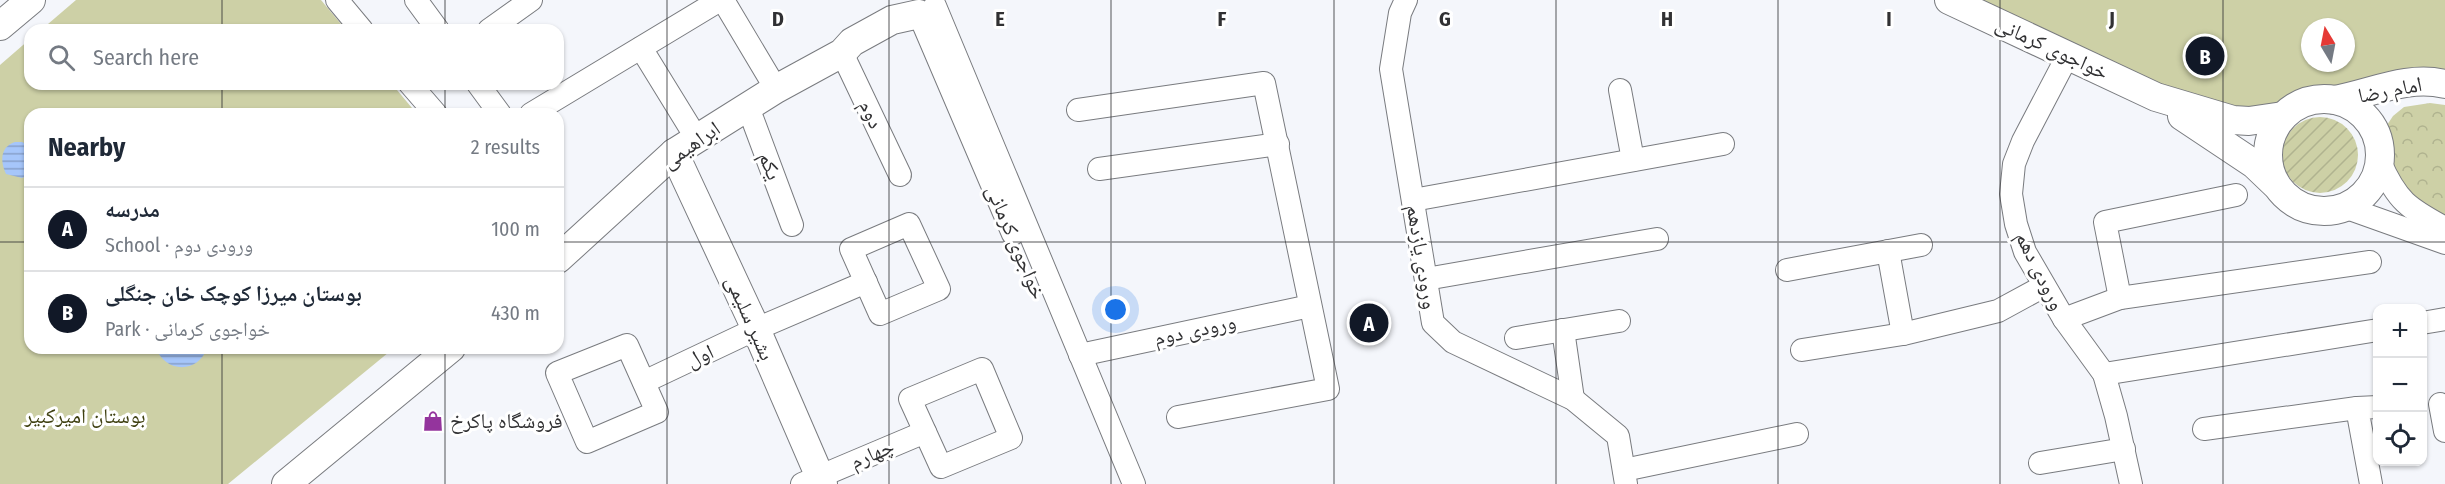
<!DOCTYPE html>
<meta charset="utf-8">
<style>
:root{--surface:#fff;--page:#f2f2f3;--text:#1f2937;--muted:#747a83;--line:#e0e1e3;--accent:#111827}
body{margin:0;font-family:"Fira Sans Condensed","Noto Naskh Arabic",sans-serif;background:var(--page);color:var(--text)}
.controls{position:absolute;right:18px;bottom:18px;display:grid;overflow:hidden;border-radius:12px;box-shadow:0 2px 4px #0004}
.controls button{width:54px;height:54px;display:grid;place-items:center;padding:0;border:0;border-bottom:2px solid var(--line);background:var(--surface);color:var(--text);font:30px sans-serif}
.compass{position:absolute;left:2301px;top:18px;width:54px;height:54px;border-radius:50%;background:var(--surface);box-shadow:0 2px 4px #0004;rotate:350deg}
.you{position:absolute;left:1116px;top:310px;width:21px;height:21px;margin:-15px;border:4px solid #fff;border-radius:50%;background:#1a73e8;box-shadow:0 0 0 9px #1a73e833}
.badge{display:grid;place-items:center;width:39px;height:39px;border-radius:50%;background:var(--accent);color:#fff;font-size:20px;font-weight:700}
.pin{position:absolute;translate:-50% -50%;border:3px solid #fff;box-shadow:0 2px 6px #0006}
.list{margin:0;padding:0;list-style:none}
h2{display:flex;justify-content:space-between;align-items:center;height:78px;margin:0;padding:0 24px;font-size:26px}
h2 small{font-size:20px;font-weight:400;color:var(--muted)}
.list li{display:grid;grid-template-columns:39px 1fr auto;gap:18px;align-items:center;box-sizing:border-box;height:84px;padding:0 24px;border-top:2px solid var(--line)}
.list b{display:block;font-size:22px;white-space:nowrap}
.list p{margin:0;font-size:20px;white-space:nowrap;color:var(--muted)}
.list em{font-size:20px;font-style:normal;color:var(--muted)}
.icon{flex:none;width:33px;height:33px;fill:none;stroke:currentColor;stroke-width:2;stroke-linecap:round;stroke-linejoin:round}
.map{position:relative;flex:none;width:2445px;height:484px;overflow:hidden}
.search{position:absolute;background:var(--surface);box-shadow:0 2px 4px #0004;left:24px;top:24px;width:540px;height:66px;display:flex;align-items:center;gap:15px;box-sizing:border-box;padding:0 21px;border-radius:18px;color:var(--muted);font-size:22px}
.panel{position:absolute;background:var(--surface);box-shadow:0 2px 4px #0004;left:24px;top:108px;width:540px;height:246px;border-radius:18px}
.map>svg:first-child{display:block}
.forest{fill:url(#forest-crowns)}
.park{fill:#cdd0a6;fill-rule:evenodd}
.garden{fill:url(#garden-furrows)}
.water{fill:url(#water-rules)}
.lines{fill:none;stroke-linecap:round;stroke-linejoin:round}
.minor-casing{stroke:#797b7f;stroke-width:24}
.major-casing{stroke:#797b7f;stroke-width:30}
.minor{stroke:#fff;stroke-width:22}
.major{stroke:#fff;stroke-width:28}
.grid{fill:none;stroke:#313133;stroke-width:1.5;stroke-opacity:0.55}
.labels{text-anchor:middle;stroke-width:6;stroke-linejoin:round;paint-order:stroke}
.street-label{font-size:21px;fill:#313133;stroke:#fff}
.park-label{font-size:21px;fill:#3f4011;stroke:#fff}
.poi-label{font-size:21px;fill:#313133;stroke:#fff;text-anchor:start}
.grid-label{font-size:20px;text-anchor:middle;font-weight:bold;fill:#313133;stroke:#fff;stroke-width:6;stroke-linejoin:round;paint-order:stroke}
</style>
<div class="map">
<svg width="2445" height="484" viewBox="0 0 2445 484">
<defs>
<pattern id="forest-crowns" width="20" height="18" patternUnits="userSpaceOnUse" patternTransform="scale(1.5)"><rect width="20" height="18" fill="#cdd0a6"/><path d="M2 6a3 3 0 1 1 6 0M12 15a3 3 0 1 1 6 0" fill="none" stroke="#b0b38f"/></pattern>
<pattern id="garden-furrows" width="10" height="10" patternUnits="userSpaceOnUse" patternTransform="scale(1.5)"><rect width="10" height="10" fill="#cdd0a6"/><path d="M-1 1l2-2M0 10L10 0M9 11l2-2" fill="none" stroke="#b0b38f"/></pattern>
<pattern id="water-rules" width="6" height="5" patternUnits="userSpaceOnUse" patternTransform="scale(1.5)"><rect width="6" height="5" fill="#a6c6fa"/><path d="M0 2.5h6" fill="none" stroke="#88a1cb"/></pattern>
</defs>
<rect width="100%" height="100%" fill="#f4f6fb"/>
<polygon class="forest" points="2430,103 2445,105 2445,219 2419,205 2388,162 2386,150 2387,125 2393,116 2404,107"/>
<g class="park">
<polygon points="76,0 321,0 346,30 41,30"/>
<path d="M1976 0H2445V79L2341 91H2313L2301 93 2280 105 2216 109ZM2310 27H2346V63H2310Z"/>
<polygon points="30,39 30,84 392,84 417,114 30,114 30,348 394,348 228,484 0,484 0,65"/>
</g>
<circle class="garden" cx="2320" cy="155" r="38"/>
<g class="water">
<path d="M15 142H22L30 146V174L22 178 6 174C0 161 0 147 15 142Z"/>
<path d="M156 348H207C198 374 165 373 156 348Z"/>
</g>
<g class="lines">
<g class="minor-casing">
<g id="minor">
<polyline points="337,0 362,30"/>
<polyline points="416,0 438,30"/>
<polyline points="723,0 776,89"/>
<polyline points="1406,0 1400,13 1391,69 1433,323 1453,342 1573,399 1618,436 1626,484"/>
<polyline points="935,6 1134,484"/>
<polyline points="919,14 1013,234"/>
<polyline points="489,30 531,0"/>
<polyline points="641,48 697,139"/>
<polyline points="842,53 900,175"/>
<polyline points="2068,55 2023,141 2014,164 2011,194 2016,224 2025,252 2064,319 2104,374 2116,416 2131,484"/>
<polyline points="410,84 436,114"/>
<polyline points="478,84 500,114"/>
<polyline points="1620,90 1633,160"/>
<polyline points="748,107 792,225"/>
<polyline points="1078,110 1264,83 1328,389 1178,417"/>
<polyline points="531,114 720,0"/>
<path d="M2380 162C2397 201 2408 208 2445 228"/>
<polyline points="1099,169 1278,144"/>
<polyline points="1413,200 1723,144"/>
<polyline points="2344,207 2445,243"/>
<polygon points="909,224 939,289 880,314 851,249"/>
<polyline points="1888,251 1903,334"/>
<polyline points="1787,270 1921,245"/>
<polyline points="1426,279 1657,239"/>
<polyline points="2120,298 2105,222 2236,195"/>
<polyline points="2064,319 2120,298 2370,262"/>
<polyline points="2422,323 2445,319"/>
<polyline points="1563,330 1573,399"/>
<polyline points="1516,338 1619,321"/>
<polygon points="627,345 657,412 587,442 557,373"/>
<polyline points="1802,350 1903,334 1998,311 2044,286"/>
<polyline points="1080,355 1310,306"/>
<polygon points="982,369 1011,438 941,467 910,399"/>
<polyline points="2104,374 2378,330"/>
<polyline points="644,382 756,329 866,282"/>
<polyline points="2440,404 2445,431"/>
<polyline points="2204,429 2357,408"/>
<polyline points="2040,463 2124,449"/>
<polyline points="1624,470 1797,434"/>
<polyline points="802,484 925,432"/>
<polyline points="2371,484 2357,408 2378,407"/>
</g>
</g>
<g class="major-casing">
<g id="major">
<polyline points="1949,0 2156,97 2233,120 2249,121 2283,116"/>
<polyline points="0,26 31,0"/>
<circle cx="2324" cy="155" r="56"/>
<path d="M2335 100C2372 93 2408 75 2445 84"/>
<polyline points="2182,116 2254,164 2275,184"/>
<polyline points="674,153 756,329 823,484"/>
<polyline points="558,259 674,153 776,89 842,53 852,42 892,20 919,14"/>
<polyline points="286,484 451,348"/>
</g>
</g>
<use href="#minor" class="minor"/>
<use href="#major" class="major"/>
</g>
<path class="grid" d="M222 0V30M445 0V30M667 0V484M889 0V484M1111 0V484M1334 0V484M1556 0V484M1778 0V484M2000 0V484M2223 0V484M222 84V114M445 84V114M0 242H30M558 242H2445M222 348V484M445 348V484"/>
<defs>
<g id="shop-bare" transform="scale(1.62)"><path d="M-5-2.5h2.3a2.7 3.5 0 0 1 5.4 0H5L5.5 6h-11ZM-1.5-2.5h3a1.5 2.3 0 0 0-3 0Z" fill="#94349d" stroke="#fff" stroke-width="2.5" paint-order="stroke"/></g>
</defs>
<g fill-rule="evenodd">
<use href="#shop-bare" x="433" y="421"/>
</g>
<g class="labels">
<g class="street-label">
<text transform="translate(2052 48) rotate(25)" y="7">خواجوی کرمانی</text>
<text transform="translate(2390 90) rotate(-11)" y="7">امام رضا</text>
<text transform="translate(871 114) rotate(64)" y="7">دوم</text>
<text transform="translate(691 145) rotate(-35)" y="7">ابراهیمی</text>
<text transform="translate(770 166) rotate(69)" y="7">یکم</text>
<text transform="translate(1016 242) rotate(67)" y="7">خواجوی کرمانی</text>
<text transform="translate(1422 257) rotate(81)" y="7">ورودی یازدهم</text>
<text transform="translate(2040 271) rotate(64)" y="7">ورودی دهم</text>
<text transform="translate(750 318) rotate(66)" y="7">بشیر سلیمی</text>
<text transform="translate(1195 330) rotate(-12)" y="7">ورودی دوم</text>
<text transform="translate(700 356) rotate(-25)" y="7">اول</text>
<text transform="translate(872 454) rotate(-23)" y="7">چهارم</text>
</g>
<g class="park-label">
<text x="85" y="423">بوستان امیرکبیر</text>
</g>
<g class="poi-label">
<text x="450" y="428">فروشگاه پاکرخ</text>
</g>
</g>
<g class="grid-label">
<text x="778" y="26">D</text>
<text x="1000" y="26">E</text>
<text x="1222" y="26">F</text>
<text x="1445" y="26">G</text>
<text x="1667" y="26">H</text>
<text x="1889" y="26">I</text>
<text x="2112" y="26">J</text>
</g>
</svg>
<div class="controls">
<button>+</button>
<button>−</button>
<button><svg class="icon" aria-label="locate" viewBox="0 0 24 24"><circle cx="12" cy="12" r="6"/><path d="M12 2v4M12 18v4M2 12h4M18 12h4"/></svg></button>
</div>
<svg class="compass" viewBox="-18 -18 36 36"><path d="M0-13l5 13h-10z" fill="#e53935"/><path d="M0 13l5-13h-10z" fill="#747a83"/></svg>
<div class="you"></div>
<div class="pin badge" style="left:1369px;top:323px">A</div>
<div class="pin badge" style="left:2205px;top:56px">B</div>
<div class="search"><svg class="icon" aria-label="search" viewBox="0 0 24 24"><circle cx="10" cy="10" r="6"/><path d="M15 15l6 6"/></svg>Search here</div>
<section class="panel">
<h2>Nearby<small>2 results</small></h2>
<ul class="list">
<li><span class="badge">A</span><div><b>مدرسه</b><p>School · ورودی دوم</p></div><em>100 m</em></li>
<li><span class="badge">B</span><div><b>بوستان میرزا کوچک خان جنگلی</b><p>Park · خواجوی کرمانی</p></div><em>430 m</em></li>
</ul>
</section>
</div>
